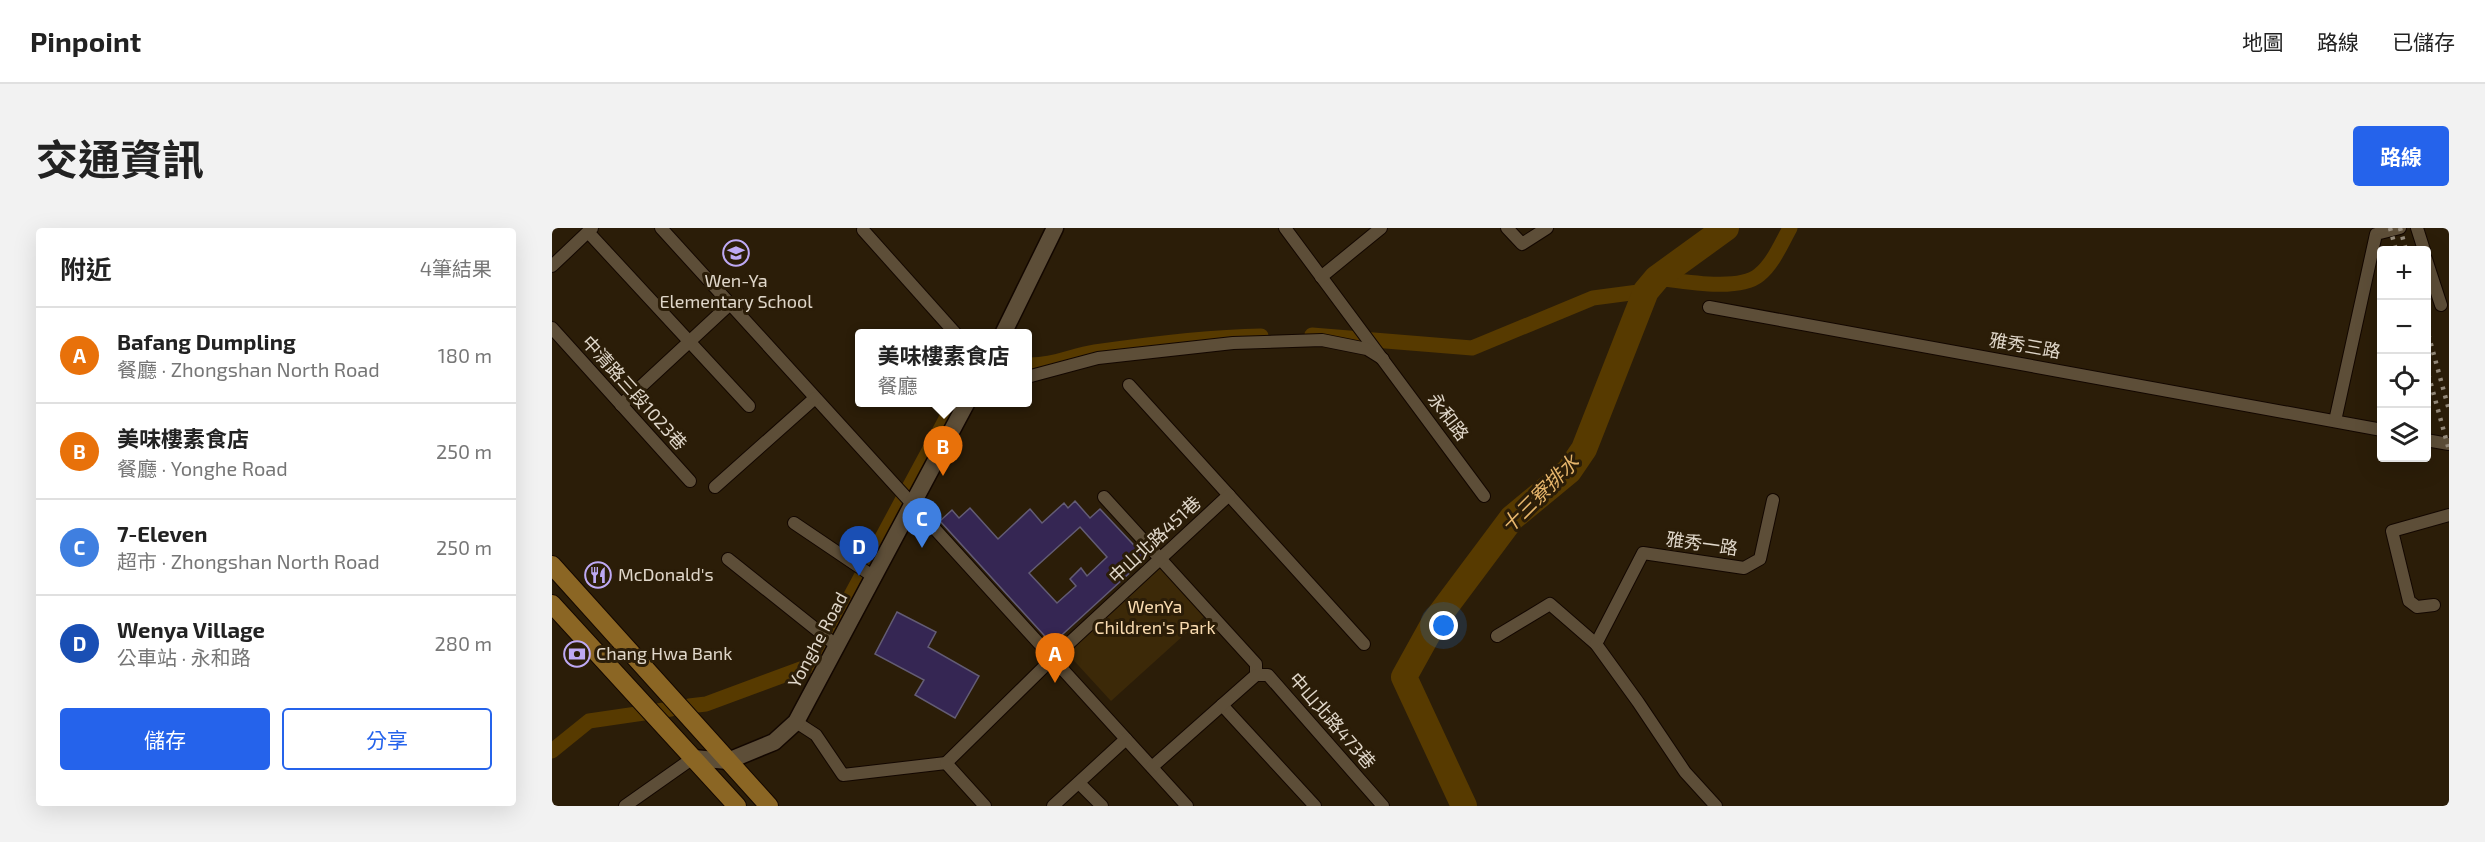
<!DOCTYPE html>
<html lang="zh-TW">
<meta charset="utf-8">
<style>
:root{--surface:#fff;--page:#f2f2f2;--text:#222;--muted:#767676;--line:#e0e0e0;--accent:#2563eb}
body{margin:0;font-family:"Exo 2","Noto Sans TC",sans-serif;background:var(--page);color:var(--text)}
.controls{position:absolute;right:18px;top:18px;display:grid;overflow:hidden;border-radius:6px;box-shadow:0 6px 24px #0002}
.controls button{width:54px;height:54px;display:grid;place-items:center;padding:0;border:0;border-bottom:2px solid var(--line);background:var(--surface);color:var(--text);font:30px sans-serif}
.you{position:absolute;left:892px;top:398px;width:21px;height:21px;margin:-15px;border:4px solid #fff;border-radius:50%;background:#1a73e8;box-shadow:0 0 0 9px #1a73e833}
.badge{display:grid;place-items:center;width:39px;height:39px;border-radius:50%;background:var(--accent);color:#fff;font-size:20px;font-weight:700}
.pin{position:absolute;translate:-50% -50px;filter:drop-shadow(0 2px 3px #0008)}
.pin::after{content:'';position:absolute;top:32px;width:21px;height:18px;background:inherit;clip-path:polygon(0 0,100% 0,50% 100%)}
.popup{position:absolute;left:303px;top:101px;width:177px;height:78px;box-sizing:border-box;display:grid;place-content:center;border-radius:6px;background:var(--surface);filter:drop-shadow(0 2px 4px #0005);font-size:20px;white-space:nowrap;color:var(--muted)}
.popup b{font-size:22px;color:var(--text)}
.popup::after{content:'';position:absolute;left:50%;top:100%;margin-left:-12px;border:12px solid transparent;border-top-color:var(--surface)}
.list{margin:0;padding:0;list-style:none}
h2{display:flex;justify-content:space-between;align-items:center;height:78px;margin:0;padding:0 24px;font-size:26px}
h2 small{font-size:20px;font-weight:400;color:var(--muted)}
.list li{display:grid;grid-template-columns:39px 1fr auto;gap:18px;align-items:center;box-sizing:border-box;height:96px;padding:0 24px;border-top:2px solid var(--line)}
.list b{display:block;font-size:22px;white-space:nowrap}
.list p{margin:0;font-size:20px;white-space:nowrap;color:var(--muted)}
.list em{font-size:20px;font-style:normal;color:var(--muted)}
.actions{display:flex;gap:12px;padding:18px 24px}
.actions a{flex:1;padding:14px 0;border:2px solid var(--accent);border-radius:6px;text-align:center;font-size:21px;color:var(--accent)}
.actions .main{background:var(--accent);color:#fff}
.icon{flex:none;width:33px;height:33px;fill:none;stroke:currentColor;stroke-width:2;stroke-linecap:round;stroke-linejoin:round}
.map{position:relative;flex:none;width:1897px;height:578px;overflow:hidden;border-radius:6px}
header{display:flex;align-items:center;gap:36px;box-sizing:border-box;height:84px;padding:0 30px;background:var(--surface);border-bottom:2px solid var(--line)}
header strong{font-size:28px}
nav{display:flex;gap:33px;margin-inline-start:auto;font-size:21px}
.intro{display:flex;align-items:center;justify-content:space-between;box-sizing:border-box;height:144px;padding:0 36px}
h1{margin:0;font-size:42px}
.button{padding:15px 27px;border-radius:6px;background:var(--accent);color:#fff;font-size:21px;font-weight:700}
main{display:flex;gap:36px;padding:0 36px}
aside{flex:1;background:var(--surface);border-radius:6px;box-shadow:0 6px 24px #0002}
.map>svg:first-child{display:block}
.green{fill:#3c2908}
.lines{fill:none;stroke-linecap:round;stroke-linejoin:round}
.canal{stroke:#573a00;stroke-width:15}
.river{stroke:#573a00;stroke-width:26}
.building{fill:#352653;stroke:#635c75;stroke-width:1.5;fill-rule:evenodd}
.street-casing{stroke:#130700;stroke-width:14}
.secondary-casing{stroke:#130700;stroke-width:19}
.primary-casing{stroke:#130700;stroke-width:20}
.street{stroke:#5d4e38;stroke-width:12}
.secondary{stroke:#5d4e38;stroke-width:16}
.primary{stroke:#8b6624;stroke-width:18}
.rail{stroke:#978c7c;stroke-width:4.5;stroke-dasharray:3 6;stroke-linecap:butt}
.labels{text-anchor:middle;stroke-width:6;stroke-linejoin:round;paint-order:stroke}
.poi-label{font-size:18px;fill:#e0d7ca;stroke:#2b1d08;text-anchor:start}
.street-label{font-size:18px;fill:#e0d7ca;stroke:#2b1d08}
.park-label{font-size:18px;fill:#fadcb1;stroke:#2b1d08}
.water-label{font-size:20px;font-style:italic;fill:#e7b66c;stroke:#2b1d08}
</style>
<header>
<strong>Pinpoint</strong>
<nav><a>地圖</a><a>路線</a><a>已儲存</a></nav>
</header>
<div class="intro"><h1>交通資訊</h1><a class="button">路線</a></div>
<main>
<aside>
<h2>附近<small>4筆結果</small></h2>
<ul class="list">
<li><span class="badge" style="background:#e8710a">A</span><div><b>Bafang Dumpling</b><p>餐廳 · Zhongshan North Road</p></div><em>180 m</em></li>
<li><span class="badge" style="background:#e8710a">B</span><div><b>美味樓素食店</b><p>餐廳 · Yonghe Road</p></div><em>250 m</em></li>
<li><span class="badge" style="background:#3f7fe0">C</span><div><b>7-Eleven</b><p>超市 · Zhongshan North Road</p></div><em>250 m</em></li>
<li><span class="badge" style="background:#1a4fb4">D</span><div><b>Wenya Village</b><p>公車站 · 永和路</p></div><em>280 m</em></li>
</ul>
<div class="actions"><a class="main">儲存</a><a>分享</a></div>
</aside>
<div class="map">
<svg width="1897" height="578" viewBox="0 0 1897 578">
<rect width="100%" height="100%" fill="#2b1d08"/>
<polygon class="green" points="609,339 653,388 559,473 515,425"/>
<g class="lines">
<g class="canal">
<path d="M1105 50C1130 53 1187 64 1207 47 1221 36 1229 16 1238 0"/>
<polyline points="760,107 920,120 1041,70 1094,63"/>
<path d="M475 137C499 138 519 128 543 124 598 116 654 109 709 108"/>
<polyline points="137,478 154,476 262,436 403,174"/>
<polyline points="0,523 37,493 119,481"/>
</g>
<polyline class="river" points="912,578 852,449 883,393 960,290 1017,243 1032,221 1094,63 1105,50 1174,0"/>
</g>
<g class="building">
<path d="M523 273 538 290 548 281 594 330 500 416 388 293 400 282 407 290 418 280 446 311 478 281 490 295 512 275 516 280ZM528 299 555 329 535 348 529 340 518 351 524 358 505 375 477 345Z"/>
<polygon points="345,384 384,404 376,419 427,448 403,490 363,467 372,452 323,426"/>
</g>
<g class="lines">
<g class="street-casing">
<g id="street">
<polyline points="109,0 635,578"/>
<polyline points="733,0 932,268"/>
<polyline points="955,0 970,16 995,0"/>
<polyline points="1865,0 1872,22"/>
<polyline points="311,2 404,106"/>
<polyline points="36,4 197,178"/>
<polyline points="1874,31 1889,77"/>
<polyline points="0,38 40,0"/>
<polyline points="769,49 829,0"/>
<polyline points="1157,79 1830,202"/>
<polyline points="0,100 138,253"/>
<polyline points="475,149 546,130 681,115 770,112 815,121 831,131"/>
<polyline points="577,157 812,416"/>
<polyline points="69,177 178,76"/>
<polyline points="1783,193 1824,6 1848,0"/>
<polyline points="1874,212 1897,216"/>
<polyline points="163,259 263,170"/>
<polyline points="552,269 704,436 704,447"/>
<polyline points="242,295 322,349"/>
<polyline points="176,331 285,418"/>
<polyline points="1882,377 1865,379 1857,373 1840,303 1897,287"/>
<polyline points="945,408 998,376 1044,416 1086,474 1133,544 1164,578"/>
<polyline points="1044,416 1091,325 1192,340 1208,331 1221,272"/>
<polyline points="670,477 763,578"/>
<polyline points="244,494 264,507 291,547 394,535"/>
<polyline points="394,535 500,431 677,267"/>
<polyline points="394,535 433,578"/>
<polyline points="600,539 704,447 716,447 831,578"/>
<polyline points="527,555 550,578"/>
<polyline points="73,578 141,530"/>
<polyline points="501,578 574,511"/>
</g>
</g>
<g class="secondary-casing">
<g id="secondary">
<polyline points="451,106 503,0"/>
<polyline points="141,530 176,533 222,514 244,494 415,174"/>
</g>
</g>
<g class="primary-casing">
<g id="primary">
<polyline points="0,337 217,578"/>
<polyline points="0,376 185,578"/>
</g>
</g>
<use href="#street" class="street"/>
<use href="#secondary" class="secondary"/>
<use href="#primary" class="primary"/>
<g class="rail">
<polyline points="1838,0 1844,22"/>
<polyline points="1848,0 1854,22"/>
<polyline points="1874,98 1897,182"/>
<polyline points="1874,138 1897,222"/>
</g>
</g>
<defs>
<g id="school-ring" transform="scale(1.35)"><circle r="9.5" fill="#2b1d08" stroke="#bea9f4" stroke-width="1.5"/><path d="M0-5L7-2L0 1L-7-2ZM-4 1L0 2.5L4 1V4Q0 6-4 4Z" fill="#bea9f4"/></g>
<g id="restaurant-ring" transform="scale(1.35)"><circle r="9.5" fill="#2b1d08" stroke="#bea9f4" stroke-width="1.5"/><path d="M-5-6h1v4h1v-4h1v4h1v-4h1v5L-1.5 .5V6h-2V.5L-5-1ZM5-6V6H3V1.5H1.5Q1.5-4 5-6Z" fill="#bea9f4"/></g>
<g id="bank-ring" transform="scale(1.35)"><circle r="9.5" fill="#2b1d08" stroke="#bea9f4" stroke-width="1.5"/><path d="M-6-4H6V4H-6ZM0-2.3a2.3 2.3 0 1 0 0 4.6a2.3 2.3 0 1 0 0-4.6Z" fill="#bea9f4"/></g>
</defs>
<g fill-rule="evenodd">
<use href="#school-ring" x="184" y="25"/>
<use href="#restaurant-ring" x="46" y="347"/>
<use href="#bank-ring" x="25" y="426"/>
</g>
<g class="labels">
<g class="poi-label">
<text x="184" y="59" text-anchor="middle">Wen-Ya<tspan x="184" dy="21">Elementary School</tspan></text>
<text x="66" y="353">McDonald's</text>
<text x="44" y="432">Chang Hwa Bank</text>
</g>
<g class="street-label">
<text transform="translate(1473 118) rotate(10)" y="6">雅秀三路</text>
<text transform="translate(82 165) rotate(48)" y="6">中清路三段1023巷</text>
<text transform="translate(896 189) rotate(53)" y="6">永和路</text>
<text transform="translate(603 312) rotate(-43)" y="6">中山北路451巷</text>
<text transform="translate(1150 316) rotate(8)" y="6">雅秀一路</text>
<text transform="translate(266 412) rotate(-62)" y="6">Yonghe Road</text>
<text transform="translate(780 493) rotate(49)" y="6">中山北路473巷</text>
</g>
<g class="park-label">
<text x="603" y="385">WenYa<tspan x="603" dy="21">Children's Park</tspan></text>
</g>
<g class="water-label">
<text transform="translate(988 266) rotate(-45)" y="7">十三寮排水</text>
</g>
</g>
</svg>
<div class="controls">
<button>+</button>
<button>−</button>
<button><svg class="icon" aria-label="locate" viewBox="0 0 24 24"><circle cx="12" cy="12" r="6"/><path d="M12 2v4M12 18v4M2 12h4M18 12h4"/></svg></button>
<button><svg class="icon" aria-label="layers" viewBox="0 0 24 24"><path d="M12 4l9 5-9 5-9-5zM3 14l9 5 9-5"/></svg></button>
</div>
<div class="you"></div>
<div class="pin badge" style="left:503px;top:455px;background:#e8710a">A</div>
<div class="pin badge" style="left:391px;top:248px;background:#e8710a">B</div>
<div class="popup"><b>美味樓素食店</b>餐廳</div>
<div class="pin badge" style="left:370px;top:320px;background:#3f7fe0">C</div>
<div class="pin badge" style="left:307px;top:348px;background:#1a4fb4">D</div>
</div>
</main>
